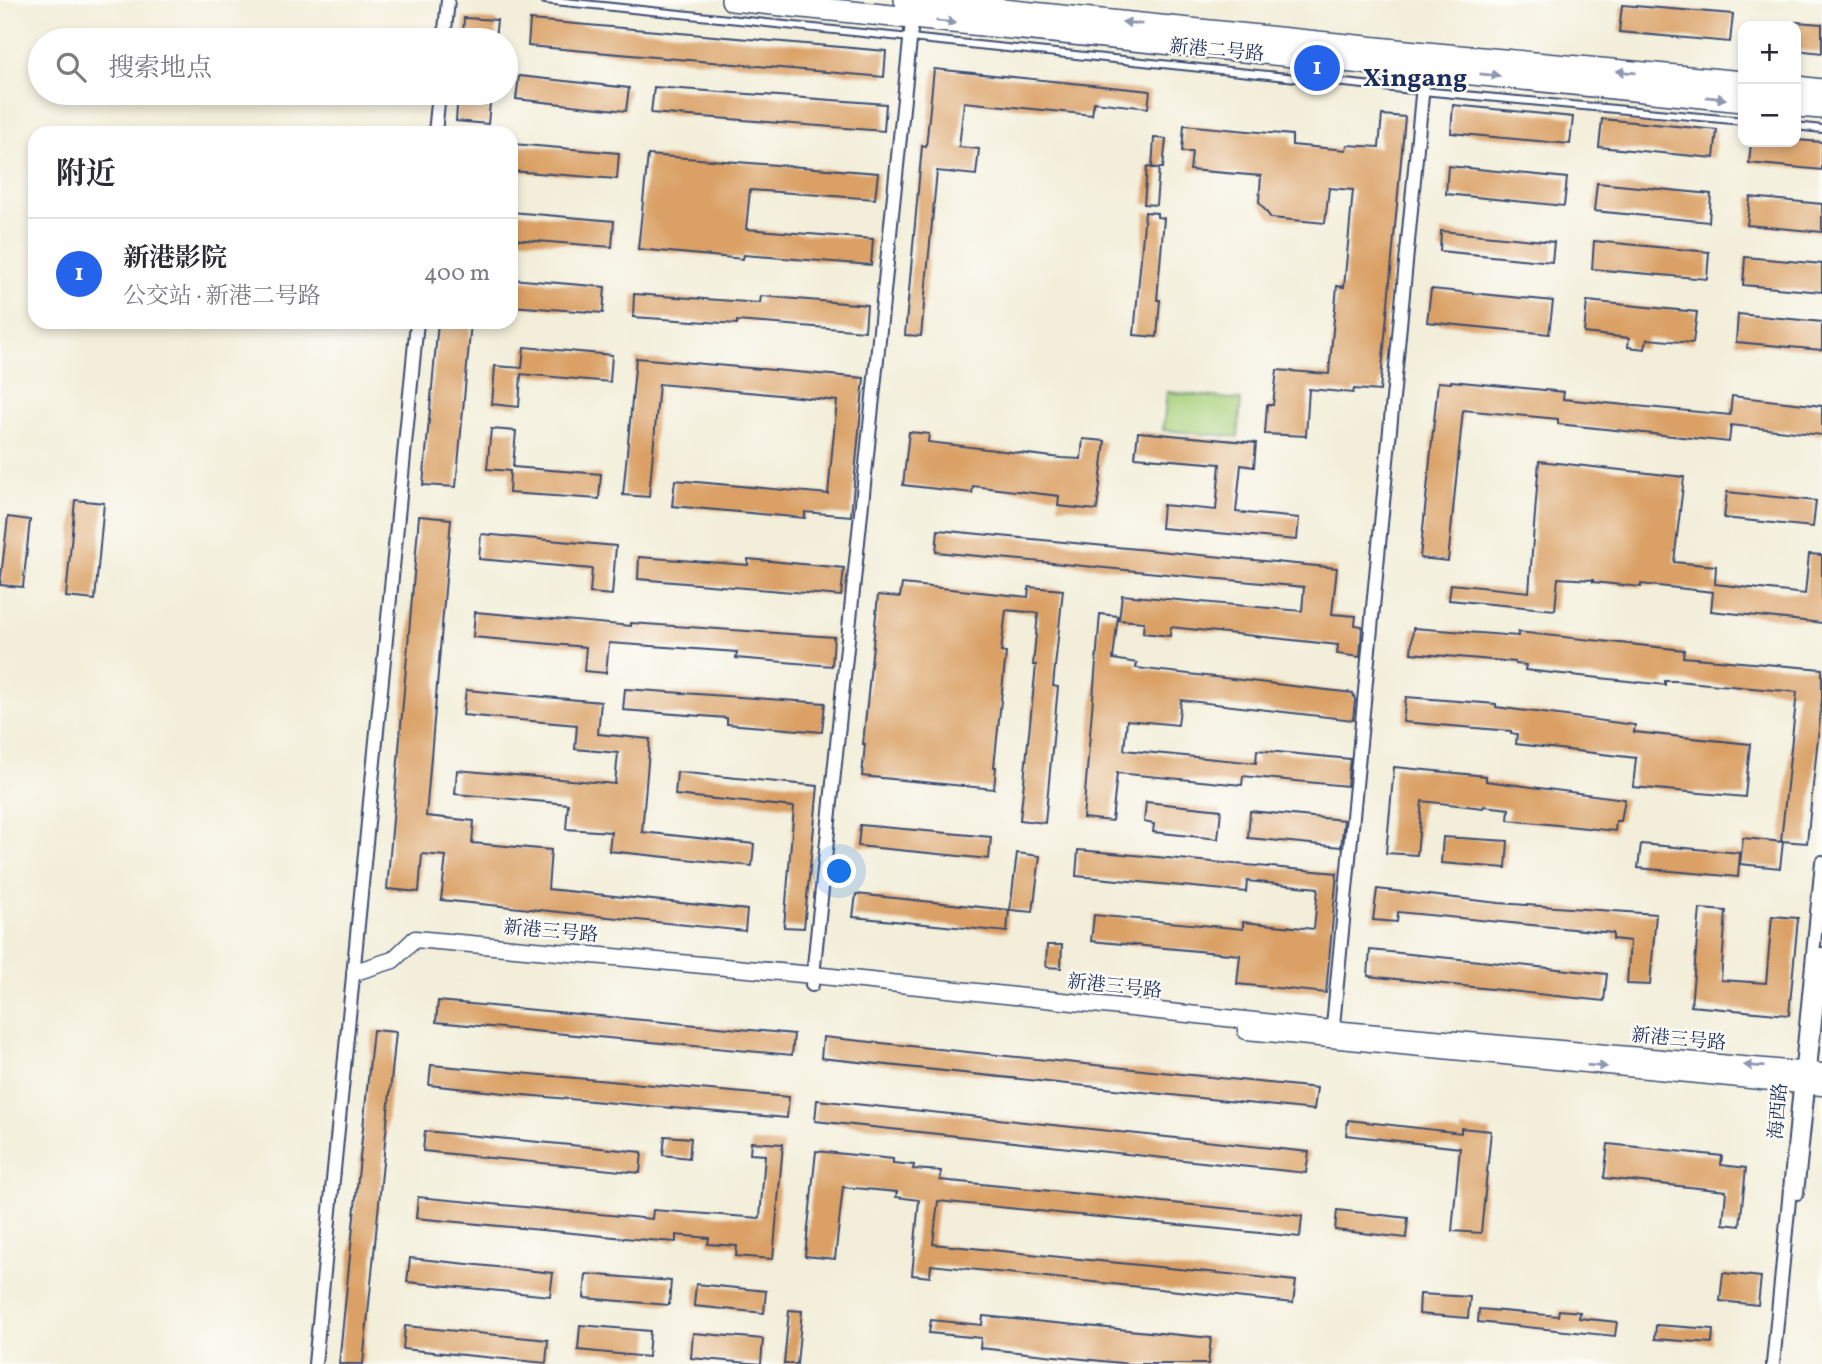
<!DOCTYPE html>
<html lang="zh">
<meta charset="utf-8">
<style>
:root{--surface:#fff;--page:#f7f7f7;--text:#2b2b33;--muted:#7c7c81;--line:#e1e1e2;--accent:#2563eb}
body{margin:0;font-family:Vollkorn,"Noto Serif SC",serif;background:var(--page);color:var(--text)}
.controls{position:absolute;right:21px;top:21px;display:grid;overflow:hidden;border-radius:14px;box-shadow:0 4px 10px #0003}
.controls button{width:63px;height:63px;display:grid;place-items:center;padding:0;border:0;border-bottom:2px solid var(--line);background:var(--surface);color:var(--text);font:35px sans-serif}
.you{position:absolute;left:840px;top:872px;width:24px;height:24px;margin:-18px;border:5px solid #fff;border-radius:50%;background:#1a73e8;box-shadow:0 0 0 10px #1a73e833}
.badge{display:grid;place-items:center;width:46px;height:46px;border-radius:50%;background:var(--accent);color:#fff;font-size:23px;font-weight:700}
.pin{position:absolute;translate:-50% -50%;border:4px solid #fff;box-shadow:0 2px 7px #0006}
.list{margin:0;padding:0;list-style:none}
h2{display:flex;justify-content:space-between;align-items:center;height:91px;margin:0;padding:0 28px;font-size:30px}
h2 small{font-size:23px;font-weight:400;color:var(--muted)}
.list li{display:grid;grid-template-columns:46px 1fr auto;gap:21px;align-items:center;box-sizing:border-box;height:112px;padding:0 28px;border-top:2px solid var(--line)}
.list b{display:block;font-size:26px;white-space:nowrap}
.list p{margin:0;font-size:23px;white-space:nowrap;color:var(--muted)}
.list em{font-size:23px;font-style:normal;color:var(--muted)}
.icon{flex:none;width:38px;height:38px;fill:none;stroke:currentColor;stroke-width:2;stroke-linecap:round;stroke-linejoin:round}
.map{position:relative;flex:none;width:1822px;height:1364px;overflow:hidden}
.search{position:absolute;background:var(--surface);box-shadow:0 4px 10px #0003;left:28px;top:28px;width:490px;height:77px;display:flex;align-items:center;gap:18px;box-sizing:border-box;padding:0 24px;border-radius:38px;color:var(--muted);font-size:26px}
.panel{position:absolute;background:var(--surface);box-shadow:0 4px 10px #0003;left:28px;top:126px;width:490px;height:203px;border-radius:21px}
.map>svg:first-child{display:block}
.green{fill:#a8d07b;stroke:#62806c;stroke-width:2}
.building{fill:#daa065}
.lines{fill:none;stroke-linecap:round;stroke-linejoin:round}
.service-casing{stroke:#3b4c70;stroke-width:10}
.minor-casing{stroke:#3b4c70;stroke-width:16}
.tertiary-casing{stroke:#3b4c70;stroke-width:19}
.primary-casing{stroke:#3b4c70;stroke-width:24}
.service{stroke:#fff;stroke-width:6}
.minor{stroke:#fff;stroke-width:12}
.tertiary{stroke:#fff;stroke-width:16}
.primary{stroke:#fff;stroke-width:21}
.oneway{fill:#8d97ae}
.labels{text-anchor:middle;stroke-width:5;stroke-linejoin:round;paint-order:stroke}
.street-label{font-size:19px;fill:#1b2f5e;stroke:#fdfcf7}
.district-label{font-size:26px;font-weight:bold;fill:#1b2f5e;stroke:#fdfcf7}
</style>
<div class="map">
<svg width="1822" height="1364" viewBox="0 0 1822 1364">
<rect width="100%" height="100%" fill="#fdfcf7"/>
<filter id="ink" filterUnits="userSpaceOnUse"><feTurbulence type="fractalNoise" baseFrequency=".0143" numOctaves="2"/><feDisplacementMap in="SourceGraphic" scale="14" xChannelSelector="R" yChannelSelector="G"/><feConvolveMatrix kernelMatrix="1 2 1 2 8 2 1 2 1" color-interpolation-filters="sRGB"/></filter>
<filter id="wash" filterUnits="userSpaceOnUse"><feTurbulence type="fractalNoise" baseFrequency=".00686" numOctaves="4" result="noise"/><feDisplacementMap in="SourceGraphic" scale="28" xChannelSelector="R" yChannelSelector="G"/><feGaussianBlur stdDeviation="1.57" result="paint"/><feColorMatrix in="noise" values="0 0 0 0 0 0 0 0 0 0 0 0 0 0 0 0 0 1.4 0 .05"/><feComposite in="paint" operator="in"/></filter>
<g filter="url(#wash)">
<rect width="100%" height="100%" fill="#f2eed9"/>
<polygon class="green" points="1167,392 1241,400 1238,437 1163,430"/>
<g id="blocks">
<g class="building">
<polygon points="1622,5 1733,14 1730,42 1619,32"/>
<polygon points="464,18 497,20 495,40 463,40"/>
<polygon points="530,20 886,51 884,77 528,46"/>
<polygon points="1796,22 1822,24 1822,53 1796,50"/>
<polygon points="934,69 1150,91 1148,108 1094,102 1092,115 964,102 959,147 979,149 976,175 937,171 921,336 905,335 922,146 926,147"/>
<polygon points="519,76 629,88 626,111 516,99"/>
<polygon points="654,87 886,104 884,131 651,113"/>
<polygon points="458,93 491,93 488,124 456,121"/>
<polygon points="1453,105 1573,117 1570,144 1451,133"/>
<polygon points="1382,115 1405,117 1380,391 1354,389 1353,393 1309,389 1306,436 1265,434 1267,405 1273,405 1277,370 1329,374 1337,286 1344,287 1353,190 1329,188 1325,223 1271,218 1259,202 1261,176 1190,170 1192,152 1182,152 1184,125 1292,135 1292,145 1346,150 1347,145 1379,147"/>
<polygon points="1602,119 1717,130 1714,158 1599,147"/>
<polygon points="1154,138 1166,139 1163,168 1152,168"/>
<polygon points="1796,140 1822,142 1822,170 1749,163 1751,142 1796,142"/>
<polygon points="513,144 619,153 617,179 511,171"/>
<polygon points="648,155 878,173 875,199 750,190 746,229 873,239 871,265 744,255 743,259 638,249"/>
<polygon points="1448,166 1567,178 1564,206 1446,194"/>
<polygon points="1147,167 1159,168 1156,205 1144,204"/>
<polygon points="1597,183 1711,194 1709,222 1594,211"/>
<polygon points="1750,197 1822,204 1822,232 1747,225"/>
<polygon points="511,212 614,221 612,247 511,239"/>
<polygon points="1145,212 1157,213 1157,217 1164,218 1157,300 1160,300 1157,337 1134,335"/>
<polygon points="1441,231 1554,242 1552,262 1440,251"/>
<polygon points="1594,241 1709,252 1707,279 1592,269"/>
<polygon points="1745,257 1822,264 1822,292 1743,285"/>
<polygon points="511,279 605,287 603,313 511,306"/>
<polygon points="1431,289 1553,301 1549,334 1427,322"/>
<polygon points="634,294 760,303 761,296 867,305 865,331 737,321 737,324 633,317"/>
<polygon points="1587,301 1697,312 1693,343 1647,339 1645,349 1628,347 1629,338 1584,333"/>
<polygon points="1738,314 1822,322 1822,350 1736,342"/>
<polygon points="438,322 471,322 456,487 423,485"/>
<polygon points="524,347 612,355 610,382 521,374 519,407 492,404 495,366 522,368"/>
<polygon points="636,358 864,378 851,516 805,512 805,518 672,506 675,480 828,494 837,401 759,393 659,384 649,497 623,495"/>
<polygon points="1451,381 1564,392 1563,399 1730,415 1732,396 1822,406 1822,435 1731,425 1729,442 1558,424 1558,419 1463,410 1448,561 1420,558 1438,382 1451,383"/>
<polygon points="491,429 516,431 513,467 601,474 599,499 509,493 510,471 487,469"/>
<polygon points="909,432 929,434 928,442 1061,458 1081,459 1083,439 1105,441 1097,510 1058,506 1059,496 973,486 972,493 903,485"/>
<polygon points="1138,432 1256,443 1254,467 1241,465 1236,512 1299,518 1297,540 1161,528 1163,505 1216,510 1220,464 1135,457"/>
<polygon points="1539,461 1684,477 1674,562 1716,566 1715,584 1805,594 1809,554 1822,555 1822,623 1711,611 1713,592 1641,584 1641,587 1593,582 1593,580 1558,578 1555,610 1449,600 1451,584 1529,592"/>
<polygon points="1727,492 1816,501 1813,527 1724,518"/>
<polygon points="75,500 104,503 95,600 66,597"/>
<polygon points="419,516 451,519 426,816 474,821 472,843 551,850 548,889 747,910 745,931 441,900 446,856 422,854 419,892 387,889"/>
<polygon points="8,517 30,520 23,587 0,585"/>
<polygon points="938,530 1337,568 1332,614 1356,616 1355,625 1362,626 1360,657 1337,654 1338,645 1171,627 1170,636 1143,633 1144,622 1119,620 1122,595 1302,611 1304,587 936,552"/>
<polygon points="481,534 616,546 612,595 590,593 592,569 479,559"/>
<polygon points="639,557 748,565 748,559 844,568 841,596 638,579"/>
<polygon points="902,584 1028,597 1029,587 1063,590 1053,686 1058,687 1045,823 1020,820 1036,665 1033,665 1038,613 1006,610 1001,652 1006,653 994,767 996,767 994,789 862,776 865,744 863,744 878,595 900,597"/>
<polygon points="475,612 631,626 631,623 834,637 832,666 736,658 737,652 609,643 606,673 584,671 586,647 473,637"/>
<polygon points="1100,614 1118,616 1113,659 1137,663 1136,668 1353,693 1355,700 1353,720 1181,700 1178,725 1127,720 1124,750 1256,763 1257,750 1350,759 1347,786 1243,776 1242,785 1117,773 1112,821 1083,818"/>
<polygon points="1413,628 1518,636 1518,632 1684,650 1683,657 1822,669 1822,699 1807,843 1781,841 1797,692 1676,681 1665,681 1665,685 1525,670 1526,665 1515,664 1515,662 1411,653"/>
<polygon points="625,689 825,703 822,732 727,724 727,718 623,710"/>
<polygon points="466,690 601,702 598,734 650,739 642,832 754,844 752,866 609,851 611,832 566,829 568,804 455,794 457,770 615,784 618,753 575,749 577,725 463,715"/>
<polygon points="1406,697 1496,704 1496,707 1635,725 1634,732 1750,744 1745,797 1633,787 1636,758 1516,744 1517,734 1511,733 1511,731 1403,722"/>
<polygon points="1394,767 1486,776 1486,781 1625,799 1621,821 1616,821 1615,831 1508,820 1509,809 1484,806 1483,808 1422,801 1417,855 1386,853"/>
<polygon points="677,772 818,786 804,928 784,927 794,807 675,795"/>
<polygon points="1146,802 1221,810 1218,839 1153,832 1154,824 1144,822"/>
<polygon points="1250,811 1344,820 1341,847 1248,838"/>
<polygon points="860,825 991,837 989,859 858,846"/>
<polygon points="1443,837 1508,841 1506,868 1441,863"/>
<polygon points="1743,838 1783,842 1780,868 1740,864"/>
<polygon points="1641,844 1740,853 1738,877 1638,868"/>
<polygon points="1078,850 1337,873 1326,993 1237,984 1240,955 1091,941 1094,915 1243,929 1243,922 1314,929 1318,888 1247,881 1246,892 1076,876"/>
<polygon points="1017,853 1040,856 1033,912 1010,910"/>
<polygon points="1377,889 1499,903 1656,914 1650,985 1627,984 1630,941 1613,939 1613,933 1398,912 1397,922 1373,920"/>
<polygon points="856,894 1009,910 1007,932 853,917"/>
<polygon points="1700,909 1726,911 1721,980 1766,983 1772,916 1798,918 1789,1015 1691,1006"/>
<polygon points="1047,945 1062,945 1061,968 1046,967"/>
<polygon points="1370,950 1607,974 1604,1001 1368,976"/>
<polygon points="438,1001 794,1034 792,1055 436,1022"/>
<polygon points="373,1030 396,1032 363,1364 339,1364"/>
<polygon points="823,1037 1317,1088 1314,1110 821,1058"/>
<polygon points="431,1065 789,1097 787,1118 523,1095 429,1085"/>
<polygon points="817,1100 1309,1152 1306,1173 815,1121"/>
<polygon points="1348,1120 1461,1133 1461,1128 1491,1131 1481,1233 1452,1231 1460,1148 1346,1135"/>
<polygon points="425,1131 642,1152 640,1173 423,1151"/>
<polygon points="665,1136 691,1138 689,1158 663,1155"/>
<polygon points="751,1142 783,1144 773,1259 736,1256 737,1246 708,1244 709,1238 676,1235 676,1242 635,1239 416,1218 418,1197 652,1219 653,1210 760,1218 765,1155 750,1154"/>
<polygon points="1608,1144 1722,1156 1721,1165 1746,1168 1740,1226 1723,1224 1726,1191 1604,1178"/>
<polygon points="816,1151 893,1159 893,1163 914,1165 913,1169 941,1171 940,1180 1302,1216 1300,1237 938,1201 933,1244 1296,1281 1293,1303 931,1265 930,1277 912,1275 919,1200 896,1197 897,1192 843,1187 835,1259 805,1256"/>
<polygon points="1337,1210 1408,1218 1406,1238 1335,1230"/>
<polygon points="410,1258 553,1273 550,1296 407,1282"/>
<polygon points="1723,1273 1761,1277 1758,1305 1720,1301"/>
<polygon points="586,1274 671,1281 669,1305 584,1298"/>
<polygon points="696,1284 766,1291 764,1313 694,1306"/>
<polygon points="1420,1294 1470,1297 1468,1318 1419,1314"/>
<polygon points="1479,1309 1558,1316 1559,1310 1580,1312 1579,1318 1617,1322 1615,1336 1478,1322"/>
<polygon points="789,1310 802,1311 797,1364 784,1364"/>
<polygon points="983,1316 1211,1338 1208,1364 1130,1364 980,1348 981,1338 929,1333 931,1320 982,1325"/>
<polygon points="580,1325 650,1331 648,1357 578,1350"/>
<polygon points="1656,1325 1713,1329 1712,1343 1655,1339"/>
<polygon points="405,1326 548,1340 546,1363 403,1349"/>
<polygon points="693,1333 763,1339 761,1364 691,1358"/>
</g>
</g>
</g>
<g filter="url(#ink)">
<use href="#blocks" fill-opacity="0" stroke="#3b4c70" stroke-width="2"/>
<g class="lines">
<g class="service-casing">
<g id="service">
<polyline points="545,0 1422,91 1743,121"/>
<polyline points="1796,126 1822,129"/>
</g>
</g>
<g class="minor-casing">
<g id="minor">
<polyline points="444,40 448,0"/>
<polyline points="435,133 439,93"/>
<polyline points="812,985 913,12"/>
<polyline points="1332,1036 1425,64"/>
<polyline points="1797,1193 1822,954"/>
<polyline points="315,1364 417,322"/>
<polyline points="1773,1364 1822,862"/>
</g>
</g>
<g class="tertiary-casing">
<g id="tertiary">
<polyline points="355,972 393,960 415,939 813,975 1332,1029 1822,1072"/>
<polyline points="1246,1031 1822,1087"/>
</g>
</g>
<g class="primary-casing">
<g id="primary">
<polyline points="732,0 1743,101"/>
<polyline points="905,0 1426,53 1743,82"/>
<polyline points="1796,87 1822,90"/>
<polyline points="1796,106 1822,108"/>
</g>
</g>
<use href="#service" class="service"/>
<use href="#minor" class="minor"/>
<use href="#tertiary" class="tertiary"/>
<use href="#primary" class="primary"/>
</g>
<defs><path id="oneway-solid" d="M-6-.8H1V-3.2L6.5 0L1 3.2V.8H-6Z" transform="scale(1.75)"/></defs>
<g class="oneway">
<use href="#oneway-solid" transform="translate(946 22) rotate(6)"/>
<use href="#oneway-solid" transform="translate(1132 23) rotate(-174)"/>
<use href="#oneway-solid" transform="translate(1626 72) rotate(-175)"/>
<use href="#oneway-solid" transform="translate(1490 75) rotate(6)"/>
<use href="#oneway-solid" transform="translate(1716 98) rotate(6)"/>
<use href="#oneway-solid" transform="translate(1597 1066) rotate(5)"/>
<use href="#oneway-solid" transform="translate(1754 1066) rotate(-175)"/>
</g>
</g>
<g class="labels">
<g class="street-label">
<text transform="translate(1217 49) rotate(5)" y="7">新港二号路</text>
<text transform="translate(551 930) rotate(5)" y="7">新港三号路</text>
<text transform="translate(1115 985) rotate(6)" y="7">新港三号路</text>
<text transform="translate(1679 1038) rotate(5)" y="7">新港三号路</text>
<text transform="translate(1777 1111) rotate(-85)" y="7">海西路</text>
</g>
<g class="district-label">
<text x="1415" y="86">Xingang</text>
</g>
</g>
</svg>
<div class="controls">
<button>+</button>
<button>−</button>
</div>
<div class="you"></div>
<div class="pin badge" style="left:1317px;top:68px">1</div>
<div class="search"><svg class="icon" aria-label="search" viewBox="0 0 24 24"><circle cx="10" cy="10" r="6"/><path d="M15 15l6 6"/></svg>搜索地点</div>
<section class="panel">
<h2>附近<small></small></h2>
<ul class="list">
<li><span class="badge">1</span><div><b>新港影院</b><p>公交站 · 新港二号路</p></div><em>400 m</em></li>
</ul>
</section>
</div>
